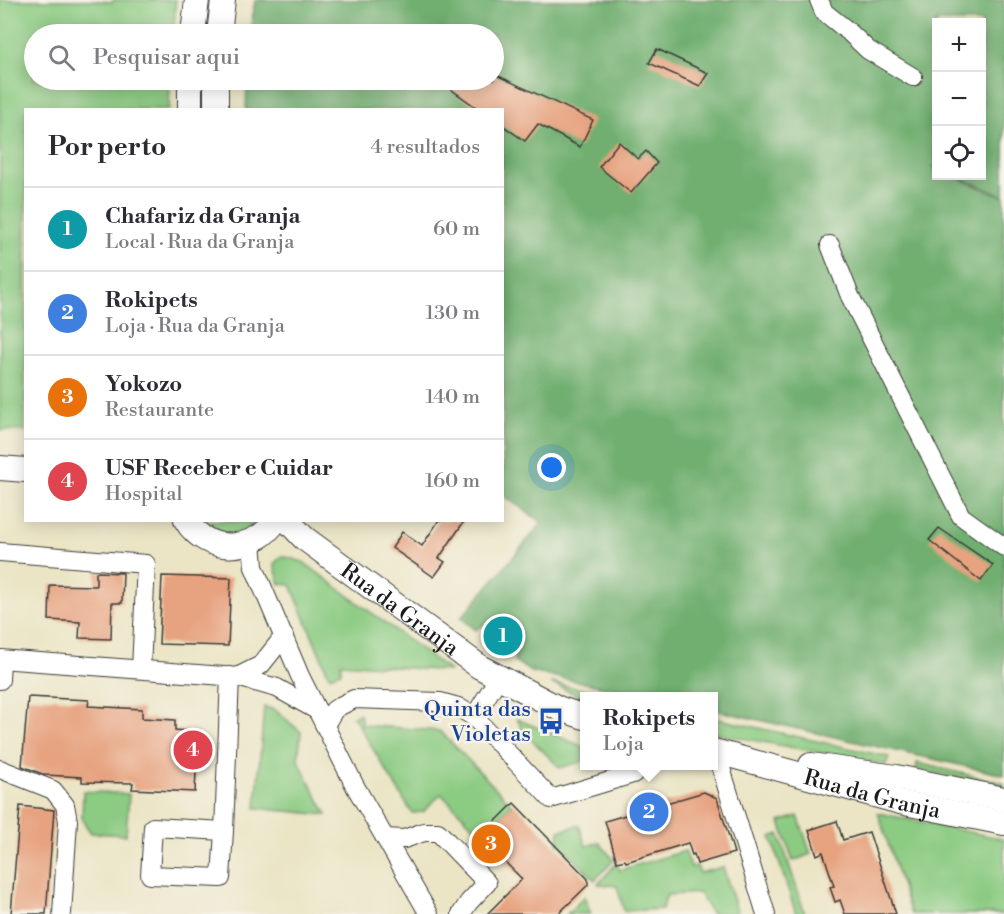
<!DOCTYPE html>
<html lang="pt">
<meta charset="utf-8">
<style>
:root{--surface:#fff;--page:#f2f2f3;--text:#2b2b33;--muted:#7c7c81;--line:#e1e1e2;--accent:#ea580c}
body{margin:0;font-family:"Libre Bodoni",serif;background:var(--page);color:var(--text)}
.controls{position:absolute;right:18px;top:18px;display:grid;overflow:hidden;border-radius:0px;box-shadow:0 3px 15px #0003}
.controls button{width:54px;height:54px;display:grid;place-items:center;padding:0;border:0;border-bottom:2px solid var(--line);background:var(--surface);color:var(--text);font:30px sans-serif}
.you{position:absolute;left:552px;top:468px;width:21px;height:21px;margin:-15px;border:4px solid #fff;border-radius:50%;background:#1a73e8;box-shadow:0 0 0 9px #1a73e833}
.badge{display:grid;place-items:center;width:39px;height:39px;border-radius:50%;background:var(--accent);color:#fff;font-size:20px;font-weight:700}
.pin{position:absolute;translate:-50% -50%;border:3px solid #fff;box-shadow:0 2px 6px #0006}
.popup{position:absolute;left:580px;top:692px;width:138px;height:78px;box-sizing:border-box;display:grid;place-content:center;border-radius:0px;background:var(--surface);filter:drop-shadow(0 2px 4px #0005);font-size:20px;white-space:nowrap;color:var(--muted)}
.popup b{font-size:22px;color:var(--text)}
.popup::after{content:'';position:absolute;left:50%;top:100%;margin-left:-12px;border:12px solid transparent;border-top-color:var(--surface)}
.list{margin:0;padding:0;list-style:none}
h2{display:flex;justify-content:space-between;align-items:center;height:78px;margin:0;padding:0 24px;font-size:26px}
h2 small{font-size:20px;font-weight:400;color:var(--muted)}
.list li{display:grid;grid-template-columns:39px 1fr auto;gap:18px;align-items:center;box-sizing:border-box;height:84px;padding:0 24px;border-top:2px solid var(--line)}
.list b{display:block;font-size:22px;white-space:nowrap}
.list p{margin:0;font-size:20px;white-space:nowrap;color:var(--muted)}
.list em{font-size:20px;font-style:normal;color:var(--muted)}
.icon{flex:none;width:33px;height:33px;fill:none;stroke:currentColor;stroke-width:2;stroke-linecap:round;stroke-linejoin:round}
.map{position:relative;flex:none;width:1004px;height:914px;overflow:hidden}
.search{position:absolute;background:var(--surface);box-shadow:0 3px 15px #0003;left:24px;top:24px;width:480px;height:66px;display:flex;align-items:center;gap:15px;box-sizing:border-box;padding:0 21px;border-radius:33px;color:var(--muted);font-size:22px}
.panel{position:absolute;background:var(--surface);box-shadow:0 3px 15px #0003;left:24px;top:108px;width:480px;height:414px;border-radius:0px}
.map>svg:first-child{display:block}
.green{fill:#8bcb82;stroke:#54744f;stroke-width:1.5}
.forest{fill:#70af70;stroke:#466646;stroke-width:1.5}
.building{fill:#e7a380}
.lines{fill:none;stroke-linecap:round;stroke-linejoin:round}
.minor-casing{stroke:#3b3a36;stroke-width:20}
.major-casing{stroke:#3b3a36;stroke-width:26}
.minor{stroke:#fff;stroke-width:18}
.major{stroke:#fff;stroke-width:24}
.labels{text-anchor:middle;stroke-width:5;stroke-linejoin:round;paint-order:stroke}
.street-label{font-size:22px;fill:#1c1c1c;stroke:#f7f3e8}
.transit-label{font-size:22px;fill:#164399;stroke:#f7f3e8;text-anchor:end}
</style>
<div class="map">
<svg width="1004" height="914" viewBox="0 0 1004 914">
<rect width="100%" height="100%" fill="#f7f3e8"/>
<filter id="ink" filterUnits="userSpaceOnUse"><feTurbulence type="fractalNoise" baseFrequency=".0167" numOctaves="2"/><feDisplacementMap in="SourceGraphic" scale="12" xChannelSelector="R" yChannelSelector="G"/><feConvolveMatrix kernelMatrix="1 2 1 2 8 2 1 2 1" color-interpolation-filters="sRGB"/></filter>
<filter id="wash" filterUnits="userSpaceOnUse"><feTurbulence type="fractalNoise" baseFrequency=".008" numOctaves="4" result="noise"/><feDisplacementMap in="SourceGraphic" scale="24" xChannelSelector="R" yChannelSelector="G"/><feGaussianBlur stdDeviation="1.35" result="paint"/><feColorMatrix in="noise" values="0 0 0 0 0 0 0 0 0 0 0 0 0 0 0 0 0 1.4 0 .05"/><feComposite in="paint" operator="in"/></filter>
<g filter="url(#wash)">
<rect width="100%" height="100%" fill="#ebe5c6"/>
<g class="green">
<polygon points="0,0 90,0 112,2 114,0 176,0 173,34 34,34 34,80 170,80 169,109 26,110 25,431 0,430"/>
<path d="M198 521H257C247 531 229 539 215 532 209 530 203 524 198 521Z"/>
<polygon points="282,556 303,562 450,671 341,663 341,672 329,676 291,585 280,584 274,564"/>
<polygon points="551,683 618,696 584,696 584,698"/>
<polygon points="264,707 275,710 301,732 298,760 327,815 256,808"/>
<polygon points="360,714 362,725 440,731 512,805 482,835 441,794 423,812 412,813 353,716"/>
<polygon points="714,718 889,757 886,765 714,733"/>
<polygon points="517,719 584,747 584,761 560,768 523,731"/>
<polygon points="917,763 1004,783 1004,787 916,769"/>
<polygon points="83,791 129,794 126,835 91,833 82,820"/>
<polygon points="878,813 1004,839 1004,914 911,914"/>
<polygon points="798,816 811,854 793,861 780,822"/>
<polygon points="579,825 586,846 599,842 614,860 595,880 558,843 559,831"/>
<polygon points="779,834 805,914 796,914 771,837"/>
<polygon points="685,851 691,867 697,866 700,873 723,867 737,911 735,914 712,914 699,893 667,895 662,909 624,911 617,886 598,884 616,864 620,870"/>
<polygon points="584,897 591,914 567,914"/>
</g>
<path class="forest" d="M255 0H1004V196L956 176H982V22H936V167L932 166 936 168V176H952L1004 197V775L714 710V696H649L531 672 514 661C515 656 517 651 517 646 516 631 498 621 485 625 483 625 477 629 476 630L461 618 542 523 503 495 502 110H246L247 80H494V34H250Z"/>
<g id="blocks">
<g class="building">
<polygon points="657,49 708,73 700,86 649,63"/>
<polygon points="494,74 593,120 580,147 538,124 525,141 502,125 502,110 480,110 438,80 494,80"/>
<polygon points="619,142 638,159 646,151 657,163 631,193 599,167"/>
<polygon points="439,520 465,520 439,558 445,562 434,577 392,548 402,532 422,546"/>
<polygon points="939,528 993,565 981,581 929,540"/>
<polygon points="96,572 123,573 122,603 112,603 111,639 79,638 80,622 49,620 50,585 96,586"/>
<polygon points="162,576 231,578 228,646 159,644"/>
<polygon points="28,697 89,700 88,706 142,709 142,718 175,720 175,730 198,732 195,792 132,789 133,783 82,782 82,777 45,775 22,766"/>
<polygon points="704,792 717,798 734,853 697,864 694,854 692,855 688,843 626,862 625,860 617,862 605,821"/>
<polygon points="514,803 588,879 588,885 558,914 487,914 522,879 480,837"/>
<polygon points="20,806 54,810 46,914 11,914"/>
<polygon points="837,821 843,840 869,832 896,914 845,914 840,900 835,902 830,887 834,886 823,852 817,855 809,830"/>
</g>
</g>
</g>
<g filter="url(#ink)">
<use href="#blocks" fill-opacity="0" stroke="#3b3a36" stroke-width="1.5"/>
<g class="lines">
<g class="minor-casing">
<g id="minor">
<polyline points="819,0 824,12 848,31 868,50 913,77"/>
<polyline points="830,245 850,296 961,516 1004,547"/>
<polyline points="252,541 254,567 300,676 355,786 429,914"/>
<polyline points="0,552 146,564 141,669"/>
<polyline points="0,659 237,677 261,665 284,636"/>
<polyline points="237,677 277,688 318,711"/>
<polyline points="0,680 1,659"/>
<polyline points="474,717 499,677"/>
<polyline points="325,725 334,710 340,706 354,699 440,702 458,707 474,717 551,799 633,774 641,766"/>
<polyline points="716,752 766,914"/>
<polyline points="0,769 53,790 65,805 68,821 62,914"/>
<polygon points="153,827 224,831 221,878 150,875"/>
<polyline points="224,831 230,676"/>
<polyline points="385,838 404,839 424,832 438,832 487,883 469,902 461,914"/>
</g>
</g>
<g class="major-casing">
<g id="major">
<polyline points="193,34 197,0"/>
<polyline points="219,34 223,0"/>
<polyline points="190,110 190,80"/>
<polyline points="216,110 216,80"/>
<polyline points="0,468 26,470"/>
<path d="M186 520C207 555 254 553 276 520"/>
<path id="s1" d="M287 520 304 538 480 667 558 708 584 717"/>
<path id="s2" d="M714 751 900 802 1004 823"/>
<polyline points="811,765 896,777 1004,799"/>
</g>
</g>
<use href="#minor" class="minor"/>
<use href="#major" class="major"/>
</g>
</g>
<defs>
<g id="bus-bare" transform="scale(2.07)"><path d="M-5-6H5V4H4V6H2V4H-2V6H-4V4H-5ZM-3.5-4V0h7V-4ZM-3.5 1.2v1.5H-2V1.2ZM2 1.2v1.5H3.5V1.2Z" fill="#1a4fb4" stroke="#f7f3e8" stroke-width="2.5" paint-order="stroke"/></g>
</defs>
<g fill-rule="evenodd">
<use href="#bus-bare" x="551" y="721"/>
</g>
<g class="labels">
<g class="street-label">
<text dy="8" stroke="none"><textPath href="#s1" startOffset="144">Rua da Granja</textPath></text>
<text dy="8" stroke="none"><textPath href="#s2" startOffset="164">Rua da Granja</textPath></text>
</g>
<g class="transit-label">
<text x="531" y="716">Quinta das<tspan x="531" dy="25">Violetas</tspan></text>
</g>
</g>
</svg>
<div class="controls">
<button>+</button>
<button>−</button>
<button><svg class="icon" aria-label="locate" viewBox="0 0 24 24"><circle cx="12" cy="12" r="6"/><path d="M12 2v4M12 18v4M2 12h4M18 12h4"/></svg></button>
</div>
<div class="you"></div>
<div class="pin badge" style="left:503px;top:636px;background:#0f9aa8">1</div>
<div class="pin badge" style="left:649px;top:812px;background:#3f7fe0">2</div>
<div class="popup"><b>Rokipets</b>Loja</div>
<div class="pin badge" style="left:491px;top:844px;background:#e8710a">3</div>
<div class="pin badge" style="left:193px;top:750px;background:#e0444e">4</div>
<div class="search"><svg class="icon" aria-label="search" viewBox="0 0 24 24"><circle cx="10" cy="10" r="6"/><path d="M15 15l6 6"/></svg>Pesquisar aqui</div>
<section class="panel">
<h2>Por perto<small>4 resultados</small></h2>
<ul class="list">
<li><span class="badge" style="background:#0f9aa8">1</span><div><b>Chafariz da Granja</b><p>Local · Rua da Granja</p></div><em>60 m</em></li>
<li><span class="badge" style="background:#3f7fe0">2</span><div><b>Rokipets</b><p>Loja · Rua da Granja</p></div><em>130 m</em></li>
<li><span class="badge" style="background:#e8710a">3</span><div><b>Yokozo</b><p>Restaurante</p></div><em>140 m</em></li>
<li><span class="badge" style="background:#e0444e">4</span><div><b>USF Receber e Cuidar</b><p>Hospital</p></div><em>160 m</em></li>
</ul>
</section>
</div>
